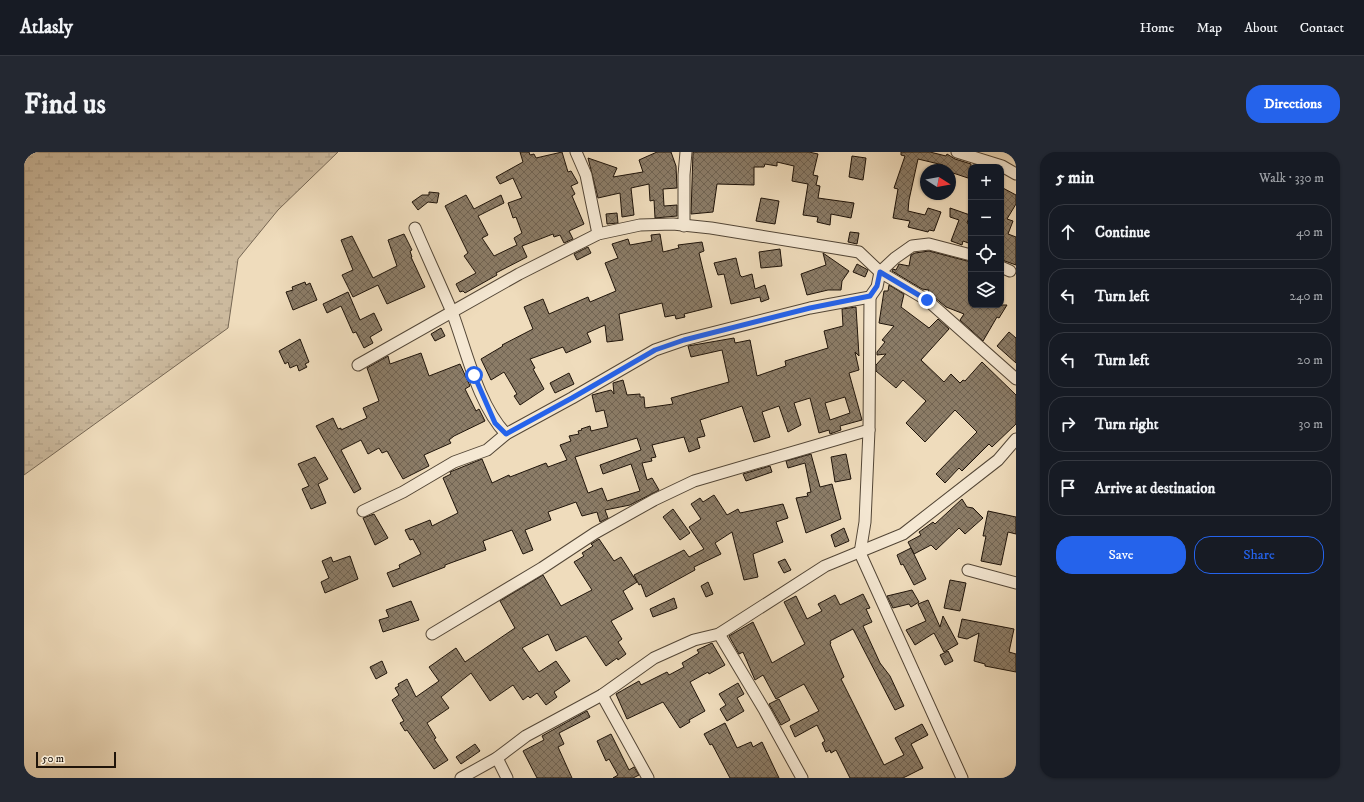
<!DOCTYPE html>
<meta charset="utf-8">
<style>
:root{--surface:#171b24;--page:#242831;--text:#f1f3f6;--muted:#9ea1a6;--line:#363941;--accent:#2563eb}
body{margin:0;font-family:"IM FELL DW Pica",serif;background:var(--page);color:var(--text)}
.controls{position:absolute;right:12px;top:12px;display:grid;overflow:hidden;border-radius:8px;box-shadow:0 1px 3px #0004}
.controls button{width:36px;height:36px;display:grid;place-items:center;padding:0;border:0;border-bottom:1px solid var(--line);background:var(--surface);color:var(--text);font:20px sans-serif}
.compass{position:absolute;left:896px;top:12px;width:36px;height:36px;border-radius:50%;background:var(--surface);box-shadow:0 1px 3px #0004;rotate:101deg}
.scale{position:absolute;left:12px;bottom:10px;width:80px;box-sizing:border-box;padding-left:4px;border:2px solid #1f140a;border-top:0;font-size:11px;line-height:14px;white-space:nowrap;color:#1f140a;-webkit-text-stroke:3px #f5e8d3;paint-order:stroke}
.stop{position:absolute;width:12px;height:12px;margin:-9px;border:3px solid #2563eb;border-radius:50%;background:#fff}
.stop.end{background:#2563eb;border-color:#fff;box-shadow:0 1px 4px #0008}
.list{margin:0;padding:0;list-style:none}
h2{display:flex;justify-content:space-between;align-items:center;height:52px;margin:0;padding:0 16px;font-size:17px}
h2 small{font-size:13px;font-weight:400;color:var(--muted)}
.list li{display:grid;grid-template-columns:26px 1fr auto;gap:12px;align-items:center;box-sizing:border-box;height:56px;margin:0 8px 8px;padding:0 8px;border:1px solid var(--line);border-radius:16px}
.list b{display:block;font-size:15px;white-space:nowrap}
.list em{font-size:13px;font-style:normal;color:var(--muted)}
.actions{display:flex;gap:8px;padding:12px 16px}
.actions a{flex:1;padding:9px 0;border:1px solid var(--accent);border-radius:16px;text-align:center;font-size:14px;color:var(--accent)}
.actions .main{background:var(--accent);color:#fff}
.icon{flex:none;width:22px;height:22px;fill:none;stroke:currentColor;stroke-width:2;stroke-linecap:round;stroke-linejoin:round}
.map{position:relative;flex:none;width:992px;height:626px;overflow:hidden;border-radius:16px}
header{display:flex;align-items:center;gap:24px;box-sizing:border-box;height:56px;padding:0 20px;background:var(--surface);border-bottom:1px solid var(--line)}
header strong{font-size:19px}
nav{display:flex;gap:22px;margin-inline-start:auto;font-size:14px}
.intro{display:flex;align-items:center;justify-content:space-between;box-sizing:border-box;height:96px;padding:0 24px}
h1{margin:0;font-size:28px}
.button{padding:10px 18px;border-radius:16px;background:var(--accent);color:#fff;font-size:14px;font-weight:700}
main{display:flex;gap:24px;padding:0 24px}
aside{flex:1;background:var(--surface);border-radius:16px;box-shadow:0 1px 3px #0004}
.map>svg:first-child{display:block}
.wetland{fill:url(#wetland-marsh);stroke:#766754}
.building{fill:url(#building-cross-hatch);stroke:#1f140a;fill-rule:evenodd}
.lines{fill:none;stroke-linecap:round;stroke-linejoin:round}
.minor-casing{stroke:#534636;stroke-width:13}
.minor{stroke:#f5e8d3;stroke-width:11}
.route{stroke:#2563eb;stroke-width:5}
</style>
<header>
<strong>Atlasly</strong>
<nav><a>Home</a><a>Map</a><a>About</a><a>Contact</a></nav>
</header>
<div class="intro"><h1>Find us</h1><a class="button">Directions</a></div>
<main>
<div class="map">
<svg width="992" height="626" viewBox="0 0 992 626">
<defs>
<pattern id="wetland-marsh" width="20" height="14" patternUnits="userSpaceOnUse"><rect width="20" height="14" fill="#ccba9e"/><path d="M1 5h8M5 5V1M11 12h8M15 12V8" fill="none" stroke="#af9f87"/></pattern>
<pattern id="building-cross-hatch" width="8" height="8" patternUnits="userSpaceOnUse"><rect width="8" height="8" fill="#8b7c67"/><path d="M0 0l8 8M0 8l8-8" fill="none" stroke="#716453"/></pattern>
</defs>
<rect width="100%" height="100%" fill="#efdcbc"/>
<filter id="stains"><feTurbulence type="fractalNoise" baseFrequency=".005" numOctaves="4"/><feColorMatrix values="0 0 0 0 .2 0 0 0 0 .09 0 0 0 0 .02 0 0 0 .5 -.17"/></filter>
<radialGradient id="worn" r=".72"><stop offset=".6" stop-color="#630" stop-opacity="0"/><stop offset="1" stop-color="#630" stop-opacity=".3"/></radialGradient>
<polygon class="wetland" points="0,0 314,0 254,58 214,107 204,176 0,323"/>
<g class="building">
<polygon points="496,0 505,0 506,3 510,2 512,6 538,0 544,20 547,19 554,31 547,34 551,42 548,44 560,72 545,79 549,87 540,91 536,83 530,85 529,82 498,94 503,105 472,121 473,123 441,141 439,139 436,140 432,132 452,121 440,104 444,101 421,54 442,43 450,57 477,43 480,51 454,64 464,83 458,86 470,104 493,93 490,86 498,81 492,65 489,66 484,51 498,46 489,26 476,32 472,25 499,10"/>
<polygon points="633,0 647,0 652,14 653,36 639,37 640,54 653,53 653,64 631,66 630,48 626,49 625,32 607,36 610,63 598,65 596,41 574,46 564,6 593,16 589,25 619,20 615,8"/>
<polygon points="669,0 785,0 794,2 789,23 794,24 792,33 796,34 794,46 830,51 827,66 807,62 806,73 793,70 794,65 779,63 784,32 768,29 770,14 753,10 753,14 741,12 740,15 730,15 730,33 693,32 689,60 667,62"/>
<polygon points="877,0 906,0 922,4 923,2 931,7 947,12 947,27 926,20 926,18 917,17 919,13 894,7 885,48 884,59 901,63 904,56 917,60 910,79 905,78 904,80 884,75 886,69 869,66 874,37 870,36 881,4 877,3"/>
<polygon points="828,4 842,6 839,28 825,25"/>
<polygon points="977,35 992,43 992,52 983,67 989,69 984,82 992,85 992,113 978,108 980,104 977,103"/>
<polygon points="405,40 415,41 413,51 404,50 394,58 388,50 398,43 405,43"/>
<polygon points="737,46 755,49 751,72 732,69"/>
<polygon points="926,56 946,63 943,71 947,73 947,92 939,89 938,93 927,89 935,68 926,65"/>
<polygon points="593,61 594,71 583,72 582,62"/>
<polygon points="826,80 835,81 833,92 824,90"/>
<polygon points="380,82 388,98 386,99 388,105 387,105 401,135 363,152 354,133 329,145 318,123 329,118 317,88 328,84 349,126 373,114 364,88"/>
<polygon points="636,82 639,100 655,96 654,93 678,90 680,99 675,101 688,155 660,162 661,165 652,167 651,163 641,165 638,151 595,162 599,188 583,190 581,173 563,181 567,190 542,201 539,195 506,207 511,216 509,217 520,237 496,253 490,244 493,242 480,220 467,228 457,207 479,194 478,193 509,177 500,155 519,147 525,162 564,145 566,150 592,139 581,111 594,106 588,92 604,87 606,93 628,89 627,83"/>
<polygon points="564,95 567,101 553,108 550,102"/>
<polygon points="756,97 758,114 737,116 735,100"/>
<polygon points="905,99 947,110 947,153 983,153 975,166 973,165 959,189 936,168 940,162 922,155 904,140 905,138 898,137 868,119 869,117 872,118 875,112 885,114 887,103 891,101"/>
<polygon points="799,101 825,119 818,129 817,138 804,138 783,143 777,122 802,113"/>
<polygon points="712,106 716,123 718,125 728,122 731,137 741,133 745,147 737,150 736,145 707,152 700,122 694,123 690,111"/>
<polygon points="833,112 844,118 841,125 829,120"/>
<polygon points="281,130 282,133 286,131 293,148 269,158 262,140 269,138 268,135"/>
<polygon points="865,133 880,142 877,155 905,176 914,167 925,177 897,208 920,230 927,222 936,231 939,228 941,229 958,210 992,243 992,272 968,295 965,292 938,319 935,316 921,331 912,322 953,280 931,258 901,290 882,271 902,249 879,228 872,236 852,219 852,213 862,202 853,203 853,200 861,190 858,188 870,174 855,171 860,139 864,139"/>
<polygon points="324,140 336,168 350,161 358,178 346,185 349,191 340,196 332,180 329,181 317,154 303,161 299,152"/>
<path d="M832 155 835 204 831 200 835 218 825 221 838 268 816 274 817 278 806 282 805 278 795 281 786 246 770 251 777 273 764 280 755 254 738 260 746 285 730 290 718 254 676 268 681 284 673 286 676 296 665 300 660 285 628 293 632 305 627 306 628 309 618 311 623 328 628 326 635 338 606 353 581 358 584 366 576 370 573 360 558 364 552 350 524 360 527 368 501 378 509 398 499 402 488 378 459 389 462 398 421 413V415L369 435 363 421 376 416 375 413 397 402 389 387 386 388 381 378 406 368 408 374 434 361 419 326 427 322 426 320 458 307 468 331 485 323 486 325 522 311 524 315 543 308 536 293 547 289 545 284 555 282 554 279 558 278 557 277 566 274 567 279 584 275 580 258 572 260 568 243 587 238 590 242 589 231 599 228 603 243 616 242V245H620L621 256 649 252 647 246 705 230 698 198 667 205 664 194 710 186 711 191 726 188 733 224 762 214 761 209 804 196 800 179 819 174 818 157ZM821 245 826 261 806 268 801 251ZM613 286 617 298 576 313 579 322 607 312 616 339 583 349 578 336 564 341 551 305Z"/>
<polygon points="417,176 421,184 411,189 407,182"/>
<polygon points="985,180 992,186 992,211 973,194"/>
<polygon points="276,187 285,210 281,212 283,215 275,219 273,213 266,216 264,210 261,212 255,199"/>
<polygon points="397,201 405,224 436,212 446,234 441,237 452,259 455,257 461,269 430,284 425,288 427,291 400,303 405,314 379,327 363,299 358,301 355,296 344,302 337,288 317,298 337,337 330,341 292,274 309,266 314,277 317,276 317,278 343,266 339,256 355,249 343,216 364,204 366,212"/>
<polygon points="545,221 550,232 531,241 526,231"/>
<polygon points="787,302 796,335 808,332 817,367 782,381 772,346 784,344 783,341 787,340 781,311 764,316 762,309"/>
<polygon points="822,302 827,327 811,330 807,305"/>
<polygon points="291,305 304,327 294,332 302,351 287,357 278,337 285,334 274,312"/>
<polygon points="746,314 748,320 722,329 719,322"/>
<polygon points="690,343 703,363 714,357 716,361 759,352 764,366 752,370 759,390 729,402 734,425 720,428 708,380 691,391 697,402 670,415 671,418 622,445 617,432 615,433 610,423 660,398 665,405 680,397 665,375 677,367 667,352 676,346 679,350"/>
<polygon points="938,347 943,355 949,356 959,366 941,382 935,376 912,398 907,393 890,402 884,390 897,383 895,380 909,370 911,372"/>
<polygon points="649,357 666,381 656,388 639,365"/>
<polygon points="964,359 992,365 992,382 984,380 977,413 957,409 962,384 959,384"/>
<polygon points="350,362 364,386 351,393 339,366"/>
<polygon points="820,376 825,389 811,395 807,383"/>
<polygon points="575,387 590,409 597,405 613,430 599,439 609,457 587,469 598,487 594,490 602,502 594,508 593,506 582,514 562,484 532,499 524,482 498,496 515,520 532,509 546,529 530,540 533,545 522,553 513,541 506,546 504,544 499,548 489,533 466,549 447,521 417,545 425,556 403,571 412,586 410,587 424,608 410,617 383,578 381,579 376,571 380,569 368,548 375,543 371,536 375,534 374,532 383,527 392,545 415,529 405,515 432,496 441,510 491,476 476,449 519,423 537,454 568,438 550,410 560,404 558,401 569,394 567,392"/>
<polygon points="887,396 902,427 890,433 879,412 877,413 873,403"/>
<polygon points="326,404 334,427 301,441 297,430 305,426 298,409 307,405 309,410"/>
<polygon points="761,407 767,418 760,421 754,410"/>
<polygon points="926,428 942,431 936,459 920,456"/>
<polygon points="684,430 689,442 682,445 677,434"/>
<polygon points="888,438 895,450 887,455 885,452 869,456 863,444"/>
<polygon points="839,442 846,456 842,457 848,470 839,474 856,511 866,524 880,554 871,558 829,477 806,489 807,491 806,492 820,525 817,527 860,613 880,603 871,586 898,572 904,583 887,592 899,616 879,626 826,626 812,598 807,601 806,598 802,600 798,591 801,589 793,573 771,585 766,574 795,559 780,532 752,547 739,523 731,528 719,500 715,502 705,484 729,470 748,511 781,492 760,450 772,444 783,467 798,459 794,452 811,443 816,453"/>
<polygon points="650,446 653,456 629,465 626,457"/>
<polygon points="904,448 916,475 919,464 934,492 920,500 910,481 891,493 882,478 902,469 894,452"/>
<polygon points="387,449 395,468 359,480 355,468 365,465 362,458"/>
<polygon points="938,467 990,477 985,500 992,502 992,520 961,514 961,512 950,509 955,481 943,487 934,485"/>
<polygon points="688,491 701,513 685,522 684,520 666,530 681,559 665,568 666,570 656,576 639,550 603,567 592,542 615,529 617,533 643,520 645,523 660,515 658,511 675,501 673,498"/>
<polygon points="924,499 929,509 921,513 916,503"/>
<polygon points="358,509 363,521 352,527 346,515"/>
<polygon points="714,531 720,542 713,546 720,559 703,569 696,557 702,553 695,542"/>
<polygon points="755,547 766,568 757,573 745,552"/>
<polygon points="563,559 566,565 535,581 540,592 534,595 548,626 513,626 499,599 520,588 518,584"/>
<polygon points="701,571 713,596 727,590 729,595 738,590 755,626 706,626 688,592 686,593 680,582"/>
<polygon points="587,582 605,618 610,615 615,623 609,626 589,626 594,623 585,607 582,609 573,589"/>
<polygon points="451,592 456,599 437,612 432,605"/>
</g>
<g class="lines">
<g class="minor-casing">
<g id="minor">
<polyline points="552,0 562,23 574,82"/>
<polyline points="933,0 978,14 992,22"/>
<polyline points="660,74 660,23 662,0"/>
<path d="M391 76C403 104 416 132 428 160 442 197 454 253 482 282"/>
<polyline points="977,115 986,119"/>
<polyline points="846,145 845,278 841,370 836,401 938,626"/>
<polyline points="334,213 495,122 574,82 616,73 649,72 687,76 835,100 856,120 903,148 992,227"/>
<polyline points="339,359 379,340 430,310 463,298 482,282 548,246 631,198 660,188 786,156 846,145 853,135 856,120 871,106 888,94 905,92 947,103"/>
<polyline points="944,418 992,431"/>
<polyline points="408,482 518,416 571,381 630,348 670,329 845,278"/>
<polyline points="695,482 741,559 778,626"/>
<polyline points="578,543 624,626"/>
<polyline points="473,606 483,626"/>
<polyline points="437,626 473,606 502,584 578,543 630,506 670,488 695,482 801,414 879,382 974,308 992,287"/>
</g>
</g>
<use href="#minor" class="minor"/>
</g>
<g class="lines">
<polyline class="route" points="450,223 471,271 482,282 548,246 631,198 660,188 786,156 846,144 853,134 856,120 903,148"/>
</g>
<rect width="100%" height="100%" filter="url(#stains)"/>
<rect width="100%" height="100%" fill="url(#worn)"/>
</svg>
<div class="controls">
<button>+</button>
<button>−</button>
<button><svg class="icon" aria-label="locate" viewBox="0 0 24 24"><circle cx="12" cy="12" r="6"/><path d="M12 2v4M12 18v4M2 12h4M18 12h4"/></svg></button>
<button><svg class="icon" aria-label="layers" viewBox="0 0 24 24"><path d="M12 4l9 5-9 5-9-5zM3 14l9 5 9-5"/></svg></button>
</div>
<svg class="compass" viewBox="-18 -18 36 36"><path d="M0-13l5 13h-10z" fill="#e53935"/><path d="M0 13l5-13h-10z" fill="#9ea1a6"/></svg>
<div class="scale">50 m</div>
<div class="stop" style="left:450px;top:223px"></div>
<div class="stop end" style="left:903px;top:148px"></div>
</div>
<aside>
<h2>5 min<small>Walk · 330 m</small></h2>
<ul class="list">
<li><svg class="icon" aria-label="ahead" viewBox="0 0 24 24"><path d="M12 20V5M6 11l6-6 6 6"/></svg><div><b>Continue</b></div><em>40 m</em></li>
<li><svg class="icon" aria-label="left" viewBox="0 0 24 24"><path d="M17 20v-9H6M10 6l-5 5 5 5"/></svg><div><b>Turn left</b></div><em>240 m</em></li>
<li><svg class="icon" aria-label="left" viewBox="0 0 24 24"><path d="M17 20v-9H6M10 6l-5 5 5 5"/></svg><div><b>Turn left</b></div><em>20 m</em></li>
<li><svg class="icon" aria-label="right" viewBox="0 0 24 24"><path d="M7 20v-9h11M14 6l5 5-5 5"/></svg><div><b>Turn right</b></div><em>30 m</em></li>
<li><svg class="icon" aria-label="arrive" viewBox="0 0 24 24"><path d="M6 21V4h12l-3 4 3 4H6"/></svg><div><b>Arrive at destination</b></div></li>
</ul>
<div class="actions"><a class="main">Save</a><a>Share</a></div>
</aside>
</main>
